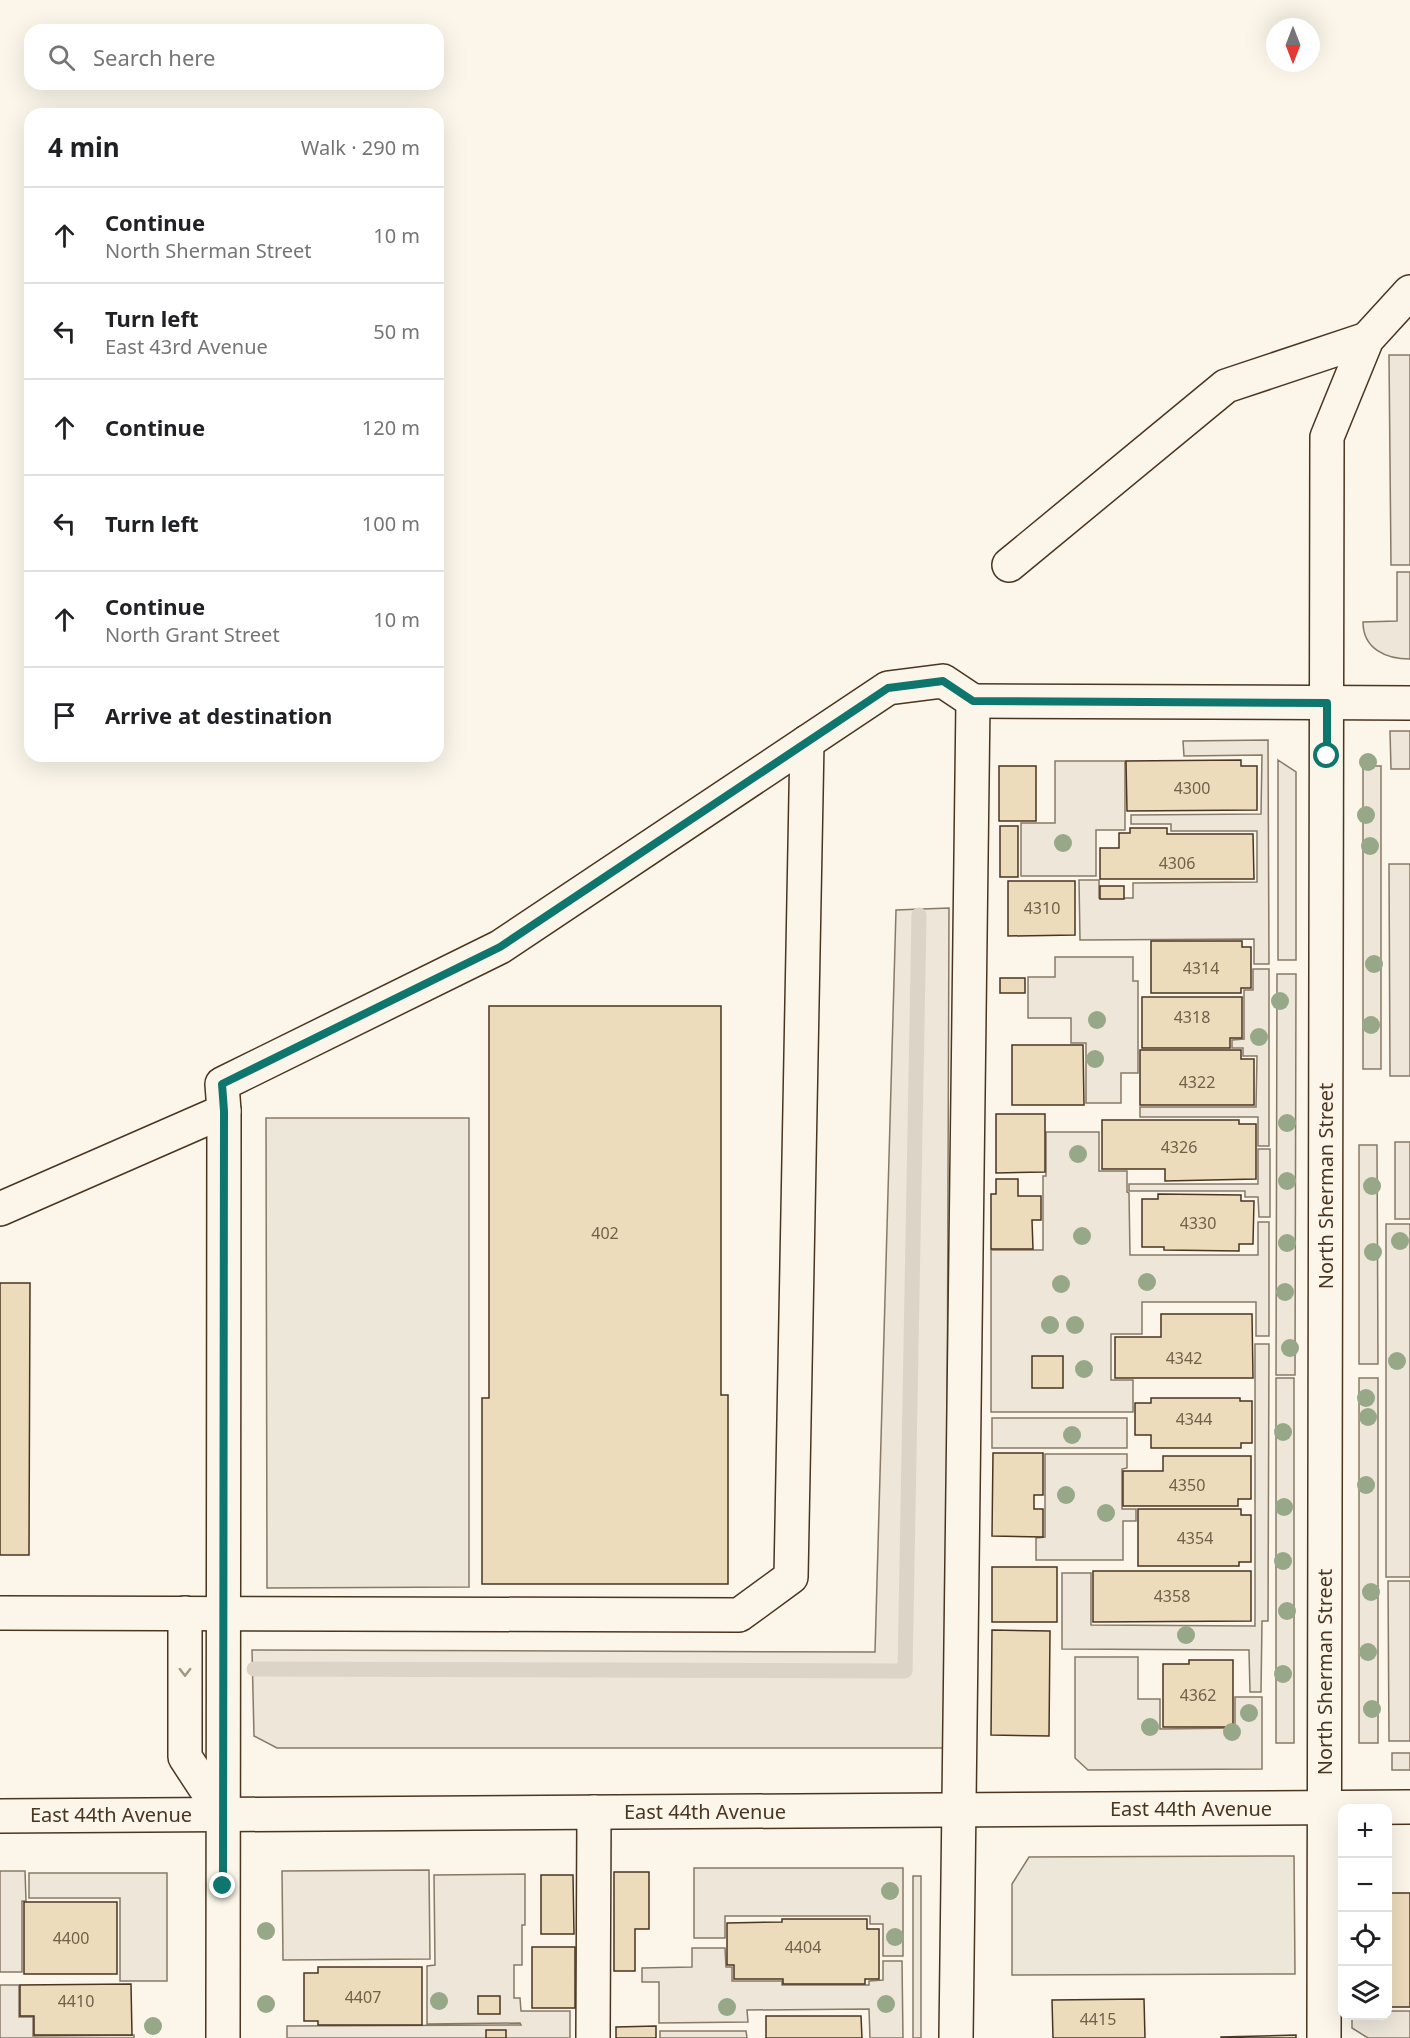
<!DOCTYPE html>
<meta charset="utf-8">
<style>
:root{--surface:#fff;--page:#f2f2f2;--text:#202124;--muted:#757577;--line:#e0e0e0}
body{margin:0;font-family:"Noto Sans",sans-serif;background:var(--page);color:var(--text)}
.controls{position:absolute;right:18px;bottom:18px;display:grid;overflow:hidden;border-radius:12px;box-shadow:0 6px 24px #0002}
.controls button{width:54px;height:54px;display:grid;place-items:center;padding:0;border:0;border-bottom:2px solid var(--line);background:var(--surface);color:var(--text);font:30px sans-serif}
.compass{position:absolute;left:1266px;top:18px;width:54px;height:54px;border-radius:50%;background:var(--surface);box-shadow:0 6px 24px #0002;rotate:180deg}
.stop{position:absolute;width:18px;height:18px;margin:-14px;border:4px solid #0f766e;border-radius:50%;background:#fff}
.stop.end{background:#0f766e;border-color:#fff;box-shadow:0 2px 6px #0008}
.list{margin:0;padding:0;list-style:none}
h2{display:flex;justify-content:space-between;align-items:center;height:78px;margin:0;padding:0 24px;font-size:26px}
h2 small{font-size:20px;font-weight:400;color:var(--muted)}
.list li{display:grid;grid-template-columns:39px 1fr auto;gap:18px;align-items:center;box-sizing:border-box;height:96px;padding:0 24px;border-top:2px solid var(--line)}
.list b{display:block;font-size:22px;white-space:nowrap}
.list p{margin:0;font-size:20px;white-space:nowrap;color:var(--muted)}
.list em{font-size:20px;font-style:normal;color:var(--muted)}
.icon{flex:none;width:33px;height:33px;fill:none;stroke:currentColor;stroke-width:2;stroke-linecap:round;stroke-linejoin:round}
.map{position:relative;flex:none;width:1410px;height:2038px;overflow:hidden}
.search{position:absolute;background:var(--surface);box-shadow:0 6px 24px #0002;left:24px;top:24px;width:420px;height:66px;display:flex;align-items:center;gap:15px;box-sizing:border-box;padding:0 21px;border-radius:18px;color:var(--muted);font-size:22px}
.panel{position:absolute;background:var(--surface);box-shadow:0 6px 24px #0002;left:24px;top:108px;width:420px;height:654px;border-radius:18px}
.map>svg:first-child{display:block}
.green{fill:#ede6d9;stroke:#887966;stroke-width:1.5}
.parking{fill:#ede7d9;stroke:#887966;stroke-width:1.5}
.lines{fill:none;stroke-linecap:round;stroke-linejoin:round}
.stream{stroke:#dcd4c6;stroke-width:15}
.building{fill:#ecdcbc;stroke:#4a3520;stroke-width:1.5}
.minor-casing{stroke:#4a3520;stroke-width:36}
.minor{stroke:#fbf6e9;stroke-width:33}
.tree{fill:#96a887}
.oneway{stroke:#a29684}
.route{stroke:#0f766e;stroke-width:8}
.labels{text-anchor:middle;stroke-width:4.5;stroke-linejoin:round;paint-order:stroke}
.number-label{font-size:16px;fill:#725f47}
.street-label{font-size:20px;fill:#4a3520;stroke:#fbf6e9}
</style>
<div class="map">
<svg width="1410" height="2038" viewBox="0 0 1410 2038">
<rect width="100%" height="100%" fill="#fbf6e9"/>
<g class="green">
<polygon points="1389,355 1410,355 1410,565 1391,565"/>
<path d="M1397 572H1410V659C1386 659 1363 649 1363 622L1397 621Z"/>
<polygon points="1390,731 1410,731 1410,769 1391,769"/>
<polygon points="1268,740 1269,964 1254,964 1254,939 1080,940 1079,880 1099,880 1099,898 1133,898 1133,883 1257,882 1257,831 1171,831 1171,824 1131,824 1131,815 1261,814 1262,755 1184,756 1183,741"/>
<polygon points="1278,760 1296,772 1296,960 1278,960"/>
<polygon points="1055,761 1125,761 1125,830 1096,830 1096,876 1021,876 1021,823 1055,823"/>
<rect x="1363" y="766" width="18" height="303"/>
<polygon points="1389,864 1410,864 1410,1076 1390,1076"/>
<polygon points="949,908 946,1748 277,1748 254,1736 252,1650 875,1652 896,910"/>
<polygon points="1055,957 1133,957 1133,981 1138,981 1138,1073 1121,1073 1121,1103 1086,1103 1086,1043 1071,1043 1071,1018 1028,1018 1028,977 1055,977"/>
<polygon points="1253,969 1269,969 1269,1146 1258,1146 1258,1117 1140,1117 1140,1107 1256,1107 1257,1056 1243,1056 1243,1048 1232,1048 1232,1040 1244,1039 1244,990 1253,990"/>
<polygon points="1277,974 1296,974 1295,1375 1276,1375"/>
<polygon points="1046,1132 1099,1132 1099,1171 1127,1171 1127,1192 1129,1193 1130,1255 1258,1255 1258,1222 1269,1222 1269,1336 1256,1336 1256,1302 1142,1302 1142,1334 1111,1334 1111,1380 1133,1380 1133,1412 991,1412 991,1250 1043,1250 1043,1176 1046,1176"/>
<rect x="1395" y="1142" width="15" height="77"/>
<polygon points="1359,1145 1377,1145 1378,1364 1359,1364"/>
<polygon points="1258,1149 1270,1149 1270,1217 1259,1217 1258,1197 1245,1197 1245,1191 1129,1191 1129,1184 1258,1184"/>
<rect x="1386" y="1224" width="24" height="353"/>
<polygon points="1255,1344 1269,1344 1268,1621 1262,1621 1261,1692 1250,1692 1249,1650 1062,1649 1062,1573 1091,1573 1091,1625 1255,1626"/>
<rect x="1276" y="1378" width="18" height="365"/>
<rect x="1359" y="1378" width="19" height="365"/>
<rect x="992" y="1418" width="135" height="30"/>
<polygon points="1045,1454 1127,1454 1127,1468 1122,1469 1122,1509 1136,1509 1136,1521 1123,1521 1123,1560 1036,1560 1036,1538 1045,1537"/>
<polygon points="1388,1581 1410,1581 1410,1741 1389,1741"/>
<polygon points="1075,1657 1138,1657 1138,1699 1160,1699 1160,1729 1235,1728 1235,1697 1262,1697 1262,1769 1088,1770 1075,1758"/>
<rect x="1392" y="1753" width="18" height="17"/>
<polygon points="694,1868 903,1868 903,1956 883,1956 883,1924 870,1924 870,1916 725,1916 725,1938 694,1938"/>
<polygon points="429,1870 430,1959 283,1960 282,1871"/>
<polygon points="0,1871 25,1871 26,1901 22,1901 22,1972 0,1972"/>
<polygon points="29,1873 167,1873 167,1981 120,1981 120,1898 29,1898"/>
<polygon points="525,1874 525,1925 522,1925 522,1965 514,1965 514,1998 520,1998 521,2011 570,2011 570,2038 287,2038 287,2026 521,2025 520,2023 427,2024 427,1966 435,1965 434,1875"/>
<rect x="913" y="1876" width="8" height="162"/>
<polygon points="692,1948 725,1948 726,1967 732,1967 732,1981 782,1981 782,1985 869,1985 869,1981 883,1980 883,1961 902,1961 903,2038 870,2038 869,2009 747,2010 748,2022 659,2023 659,1982 642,1982 642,1968 692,1967"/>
<polygon points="0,1985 19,1985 19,2017 33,2017 33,2036 134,2035 134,2038 0,2038"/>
<polygon points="1388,2011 1410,2011 1410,2038 1368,2038 1352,2028 1352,2016 1388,2016"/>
<polygon points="660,2031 746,2031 747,2038 660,2038"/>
</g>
<g class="parking">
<polygon points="266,1118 469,1118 469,1587 267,1588"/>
<polygon points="1294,1856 1295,1974 1012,1975 1012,1884 1029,1857"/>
</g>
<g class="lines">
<polyline class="stream" points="254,1669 905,1671 919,915"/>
</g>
<g class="building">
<polygon points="1241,760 1241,766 1257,766 1257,810 1127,811 1126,761"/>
<rect x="999" y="766" width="37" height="55"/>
<rect x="1000" y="826" width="18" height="51"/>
<polygon points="1130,828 1167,828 1167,834 1253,834 1254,879 1100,879 1100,848 1119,848 1119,833 1130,833"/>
<polygon points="1008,881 1075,881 1075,935 1008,936"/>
<rect x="1100" y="886" width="24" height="13"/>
<polygon points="1151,941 1242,941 1242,947 1251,947 1251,988 1241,988 1241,993 1151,993"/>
<rect x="1000" y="978" width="25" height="15"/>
<polygon points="1142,997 1242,997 1242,1038 1230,1038 1230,1048 1142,1048"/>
<polygon points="489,1006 721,1006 721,1395 728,1395 728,1584 482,1584 482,1398 489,1398"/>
<polygon points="1012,1045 1083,1045 1084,1105 1012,1105"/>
<polygon points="1140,1050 1241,1050 1241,1059 1254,1059 1254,1105 1140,1105"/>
<polygon points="996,1114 1045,1114 1045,1172 996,1173"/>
<polygon points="1102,1120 1239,1120 1239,1124 1256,1124 1256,1179 1165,1181 1165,1169 1102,1169"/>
<polygon points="996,1179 1018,1179 1018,1196 1041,1196 1041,1220 1032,1220 1033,1249 991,1249 991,1194 996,1194"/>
<polygon points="1158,1194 1241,1195 1241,1201 1254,1201 1253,1244 1239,1244 1239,1251 1164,1250 1164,1247 1142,1247 1142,1199 1158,1199"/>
<polygon points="0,1283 30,1283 29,1555 0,1555"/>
<polygon points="1161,1314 1252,1314 1253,1378 1115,1378 1115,1337 1161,1337"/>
<rect x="1032" y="1356" width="31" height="32"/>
<polygon points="1151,1398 1240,1398 1240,1401 1252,1401 1252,1443 1241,1443 1241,1448 1151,1448 1151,1435 1135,1435 1135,1403 1151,1403"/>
<polygon points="993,1453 1043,1453 1043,1495 1034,1495 1034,1509 1043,1509 1043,1537 992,1536"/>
<polygon points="1163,1456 1251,1456 1251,1499 1238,1499 1238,1506 1123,1506 1123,1471 1163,1471"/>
<polygon points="1138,1509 1241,1509 1241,1515 1251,1515 1251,1562 1239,1562 1239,1566 1138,1566"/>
<rect x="992" y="1567" width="65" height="55"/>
<polygon points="1093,1571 1251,1571 1251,1621 1093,1622"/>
<polygon points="992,1630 1050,1631 1049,1736 991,1735"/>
<polygon points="1189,1660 1233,1660 1233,1727 1163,1727 1163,1664 1189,1664"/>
<polygon points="614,1872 649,1872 649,1929 635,1929 635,1971 614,1971"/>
<polygon points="541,1875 573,1875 574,1934 541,1934"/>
<rect x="1388" y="1893" width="22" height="114"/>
<rect x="24" y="1902" width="93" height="72"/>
<polygon points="782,1919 867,1919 867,1929 879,1929 879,1979 865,1979 865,1984 783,1984 783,1979 734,1979 734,1965 727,1965 727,1923 782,1922"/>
<rect x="532" y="1947" width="43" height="61"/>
<polygon points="318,1967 422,1967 422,2025 318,2025 318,2021 304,2021 304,1973 318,1973"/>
<polygon points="131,1984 132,2035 34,2035 34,2016 20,2016 20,1985"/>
<rect x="478" y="1996" width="22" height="18"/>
<polygon points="1144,1999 1145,2038 1053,2038 1052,2000"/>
<polygon points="766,2016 861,2016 862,2038 766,2038"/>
<polygon points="656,2026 656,2038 616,2038 616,2027"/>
<rect x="486" y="2030" width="20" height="8"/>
<polygon points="1296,2035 1296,2038 1221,2038 1221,2037"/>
</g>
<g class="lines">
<g class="minor-casing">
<g id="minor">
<polyline points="1009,565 1226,386 1367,339"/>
<polyline points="973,701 1410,703"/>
<polyline points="0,1209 224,1111"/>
<polyline points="0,1613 739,1615 791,1577 807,742"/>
<polyline points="185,1613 185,1757 223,1815"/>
<polyline points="0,1816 1410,1807"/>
<polyline points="223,2038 224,1111 222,1084 500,947 888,688 943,681 973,701"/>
<polyline points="593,2038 594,1812"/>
<polyline points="956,2038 973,701"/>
<polyline points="1324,2038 1327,437 1367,339 1410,292"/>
</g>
</g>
<use href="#minor" class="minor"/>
</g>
<g class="tree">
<circle cx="1368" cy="762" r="9"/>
<circle cx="1366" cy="815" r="9"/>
<circle cx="1063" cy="843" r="9"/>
<circle cx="1370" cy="846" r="9"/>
<circle cx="1374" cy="964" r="9"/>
<circle cx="1280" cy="1001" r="9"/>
<circle cx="1097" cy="1020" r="9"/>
<circle cx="1371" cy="1025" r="9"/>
<circle cx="1259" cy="1037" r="9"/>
<circle cx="1095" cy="1059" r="9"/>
<circle cx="1287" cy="1123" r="9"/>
<circle cx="1078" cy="1154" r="9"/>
<circle cx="1287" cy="1181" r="9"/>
<circle cx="1372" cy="1186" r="9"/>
<circle cx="1082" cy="1236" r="9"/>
<circle cx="1400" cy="1241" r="9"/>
<circle cx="1287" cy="1243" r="9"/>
<circle cx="1373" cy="1252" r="9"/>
<circle cx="1147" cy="1282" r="9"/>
<circle cx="1061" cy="1284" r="9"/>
<circle cx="1285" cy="1292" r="9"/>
<circle cx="1050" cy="1325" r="9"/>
<circle cx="1075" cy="1325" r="9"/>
<circle cx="1290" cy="1348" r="9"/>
<circle cx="1397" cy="1361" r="9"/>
<circle cx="1084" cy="1369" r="9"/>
<circle cx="1366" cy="1398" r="9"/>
<circle cx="1368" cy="1417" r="9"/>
<circle cx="1283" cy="1432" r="9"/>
<circle cx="1072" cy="1435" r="9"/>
<circle cx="1366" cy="1485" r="9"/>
<circle cx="1066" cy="1495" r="9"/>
<circle cx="1284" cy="1507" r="9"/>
<circle cx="1106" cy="1513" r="9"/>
<circle cx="1283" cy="1561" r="9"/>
<circle cx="1371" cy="1592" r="9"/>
<circle cx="1287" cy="1611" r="9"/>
<circle cx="1186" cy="1635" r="9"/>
<circle cx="1368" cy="1652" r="9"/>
<circle cx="1283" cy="1674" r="9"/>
<circle cx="1372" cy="1709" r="9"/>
<circle cx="1249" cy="1713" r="9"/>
<circle cx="1150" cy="1727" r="9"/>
<circle cx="1232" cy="1732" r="9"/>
<circle cx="890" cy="1891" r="9"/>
<circle cx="266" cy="1931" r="9"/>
<circle cx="895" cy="1937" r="9"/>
<circle cx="439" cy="2001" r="9"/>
<circle cx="266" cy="2004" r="9"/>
<circle cx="886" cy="2004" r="9"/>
<circle cx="727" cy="2007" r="9"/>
<circle cx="153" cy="2026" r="9"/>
</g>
<defs><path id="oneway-chevron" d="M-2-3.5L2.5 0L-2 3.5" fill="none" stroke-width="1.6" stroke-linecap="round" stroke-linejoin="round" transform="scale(1.5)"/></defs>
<use class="oneway" href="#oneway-chevron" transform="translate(185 1672) rotate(90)"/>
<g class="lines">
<polyline class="route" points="223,1886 224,1111 222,1084 500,947 888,688 943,681 973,701 1327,703 1327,756"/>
</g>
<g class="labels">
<g class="number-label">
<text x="1192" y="794">4300</text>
<text x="1177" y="869">4306</text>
<text x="1042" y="914">4310</text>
<text x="1201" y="974">4314</text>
<text x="1192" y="1023">4318</text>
<text x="1197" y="1088">4322</text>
<text x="1179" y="1153">4326</text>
<text x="1198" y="1229">4330</text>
<text x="605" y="1239">402</text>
<text x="1184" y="1364">4342</text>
<text x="1194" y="1425">4344</text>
<text x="1187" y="1491">4350</text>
<text x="1195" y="1544">4354</text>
<text x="1172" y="1602">4358</text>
<text x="1198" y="1701">4362</text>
<text x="71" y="1944">4400</text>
<text x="803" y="1953">4404</text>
<text x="363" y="2003">4407</text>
<text x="76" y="2007">4410</text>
<text x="1098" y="2025">4415</text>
</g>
<g class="street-label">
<text transform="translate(1326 1186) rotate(-90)" y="7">North Sherman Street</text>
<text transform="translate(1325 1672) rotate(-90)" y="7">North Sherman Street</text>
<text x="1191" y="1816">East 44th Avenue</text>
<text x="705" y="1819">East 44th Avenue</text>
<text x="111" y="1822">East 44th Avenue</text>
</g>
</g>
</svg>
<div class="controls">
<button>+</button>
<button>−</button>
<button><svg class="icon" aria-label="locate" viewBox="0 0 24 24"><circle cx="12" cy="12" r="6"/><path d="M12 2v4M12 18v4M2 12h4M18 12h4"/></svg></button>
<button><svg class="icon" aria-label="layers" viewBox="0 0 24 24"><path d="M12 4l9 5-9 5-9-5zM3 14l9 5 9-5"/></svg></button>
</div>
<svg class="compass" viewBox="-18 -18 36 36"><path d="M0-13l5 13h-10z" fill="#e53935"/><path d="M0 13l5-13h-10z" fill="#757577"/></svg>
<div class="stop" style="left:1327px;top:756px"></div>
<div class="stop end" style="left:223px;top:1886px"></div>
<div class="search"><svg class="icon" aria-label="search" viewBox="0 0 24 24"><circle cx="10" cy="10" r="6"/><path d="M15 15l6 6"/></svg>Search here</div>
<section class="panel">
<h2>4 min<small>Walk · 290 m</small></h2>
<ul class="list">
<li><svg class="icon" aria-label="ahead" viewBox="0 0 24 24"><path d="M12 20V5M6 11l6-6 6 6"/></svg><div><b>Continue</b><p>North Sherman Street</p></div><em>10 m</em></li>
<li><svg class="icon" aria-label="left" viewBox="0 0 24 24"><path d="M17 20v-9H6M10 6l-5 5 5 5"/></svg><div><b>Turn left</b><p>East 43rd Avenue</p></div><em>50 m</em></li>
<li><svg class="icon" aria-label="ahead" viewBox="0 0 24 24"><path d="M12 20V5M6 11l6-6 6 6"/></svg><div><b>Continue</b></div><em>120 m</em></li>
<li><svg class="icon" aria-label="left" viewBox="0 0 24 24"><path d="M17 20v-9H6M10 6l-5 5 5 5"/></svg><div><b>Turn left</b></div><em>100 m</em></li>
<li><svg class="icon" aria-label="ahead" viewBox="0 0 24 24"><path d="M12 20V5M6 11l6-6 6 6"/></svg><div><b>Continue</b><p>North Grant Street</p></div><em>10 m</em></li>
<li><svg class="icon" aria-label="arrive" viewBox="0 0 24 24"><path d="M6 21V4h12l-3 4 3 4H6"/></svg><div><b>Arrive at destination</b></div></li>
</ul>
</section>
</div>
